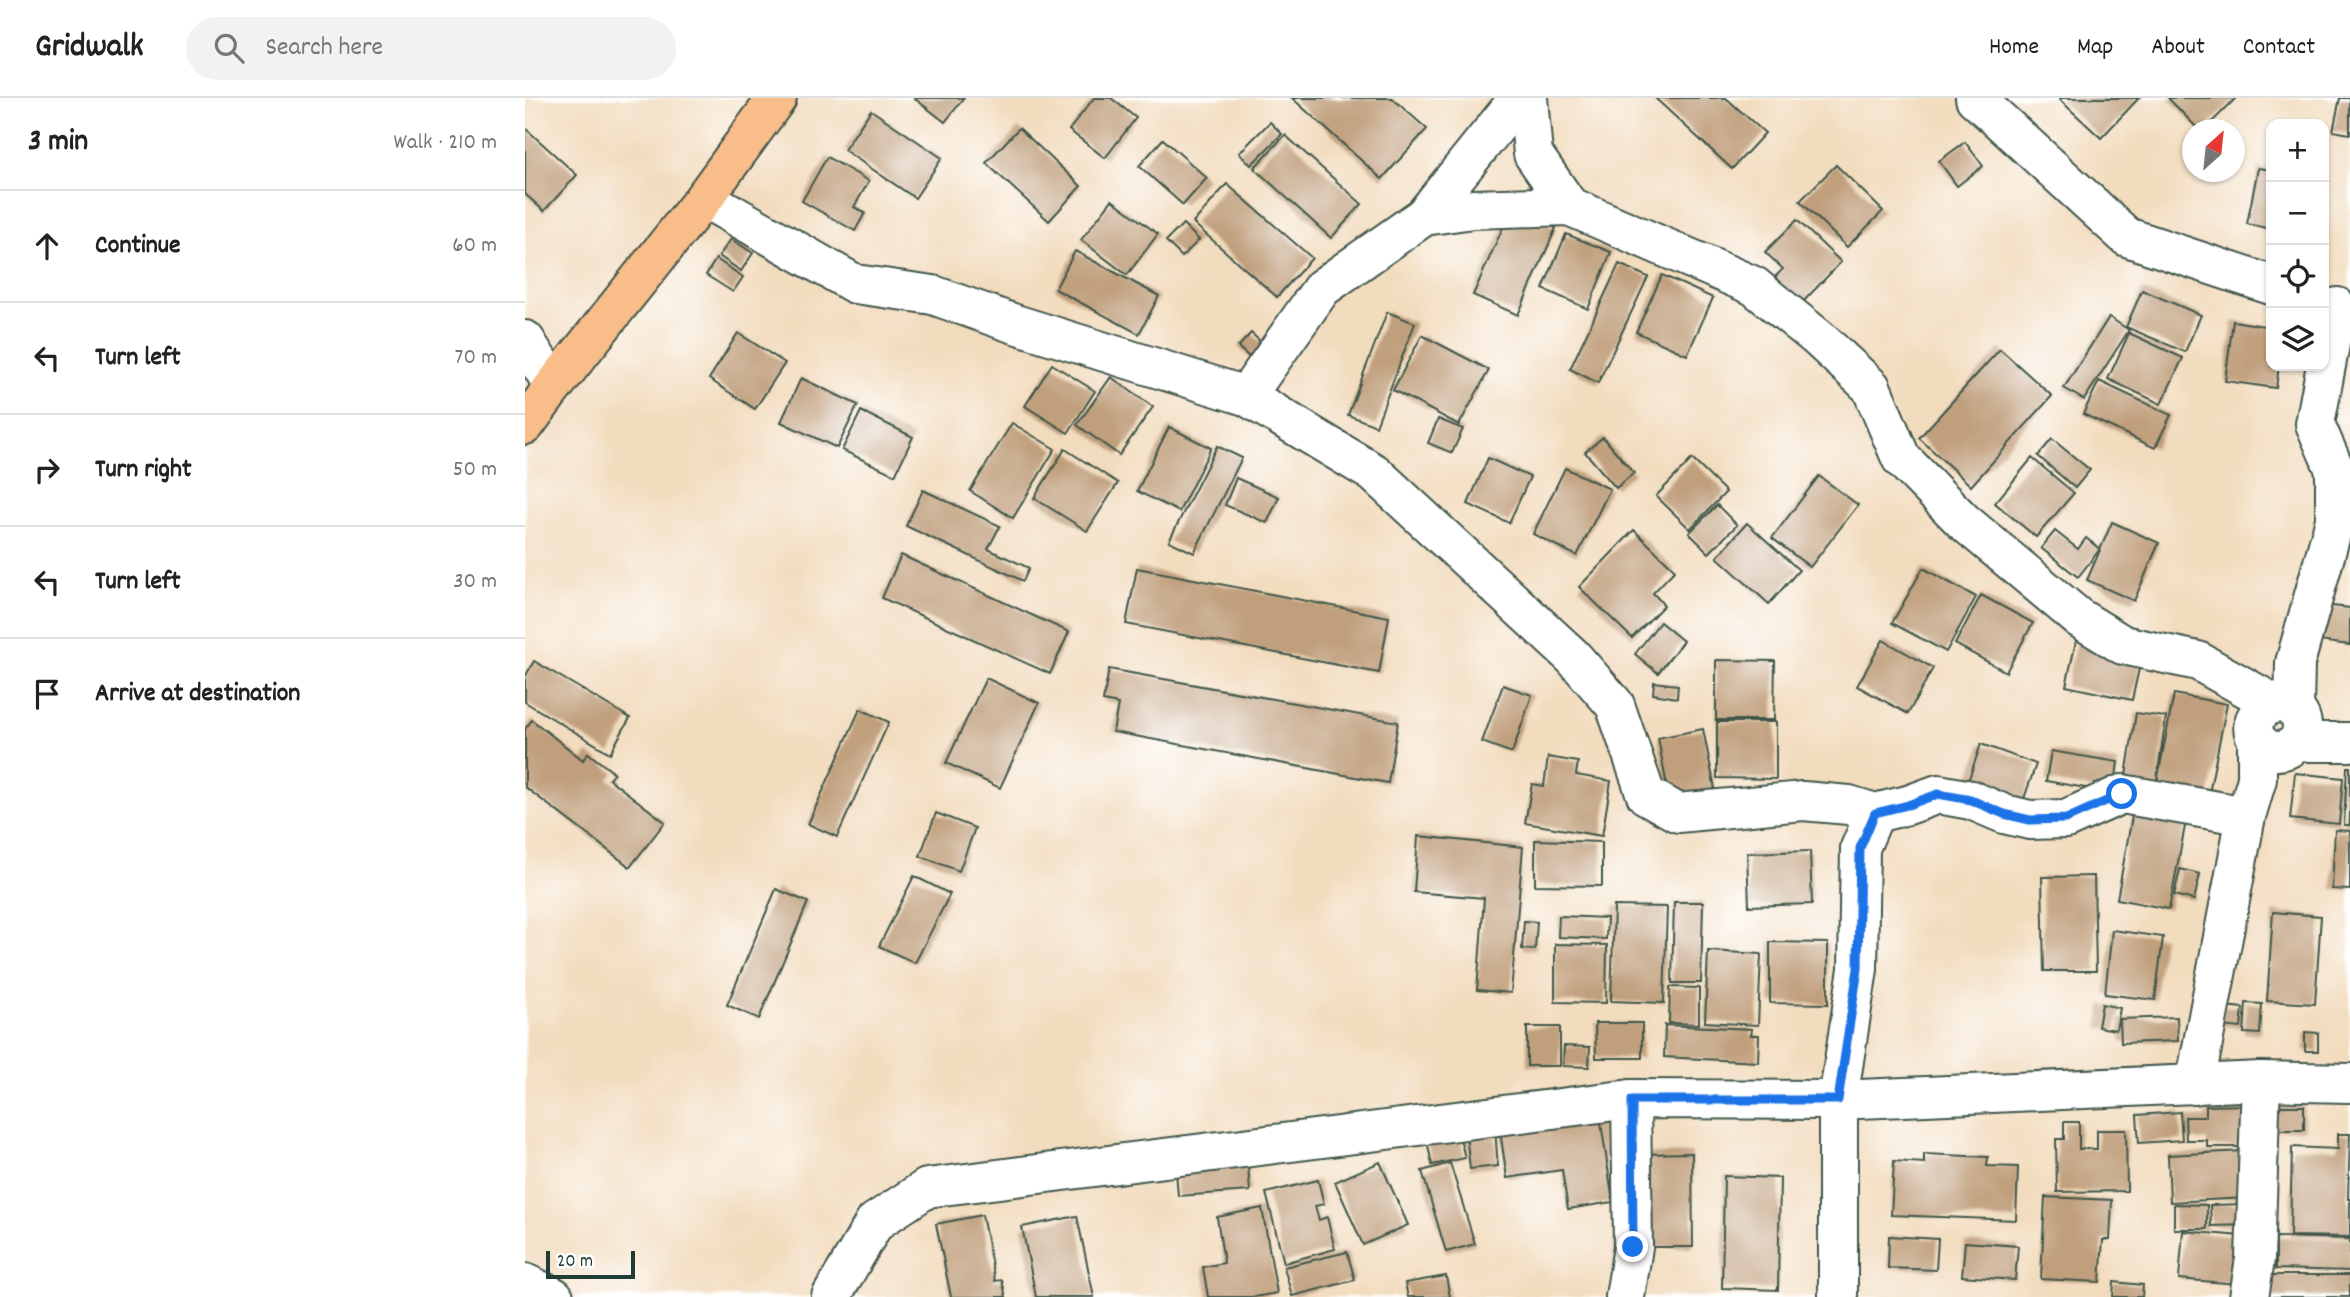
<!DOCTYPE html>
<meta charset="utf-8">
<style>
:root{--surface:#fff;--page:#f2f2f2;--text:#222;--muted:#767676;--line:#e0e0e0}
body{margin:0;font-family:Dekko,sans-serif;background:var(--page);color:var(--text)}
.controls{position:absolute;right:21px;top:21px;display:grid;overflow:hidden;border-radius:14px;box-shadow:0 2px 5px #0004}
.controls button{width:63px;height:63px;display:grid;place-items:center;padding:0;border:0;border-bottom:2px solid var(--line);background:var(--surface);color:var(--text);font:35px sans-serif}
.compass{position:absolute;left:1657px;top:21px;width:63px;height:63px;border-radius:50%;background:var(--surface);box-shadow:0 2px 5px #0004;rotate:27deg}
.scale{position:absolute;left:21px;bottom:18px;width:89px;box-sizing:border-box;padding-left:7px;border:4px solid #1f3d34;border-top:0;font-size:19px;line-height:24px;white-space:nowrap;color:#1f3d34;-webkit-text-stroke:5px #fff;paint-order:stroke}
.stop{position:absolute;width:21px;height:21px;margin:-16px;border:5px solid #1a73e8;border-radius:50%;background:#fff}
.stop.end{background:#1a73e8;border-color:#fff;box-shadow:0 2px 7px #0008}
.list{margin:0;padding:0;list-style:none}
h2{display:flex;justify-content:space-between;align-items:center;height:91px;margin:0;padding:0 28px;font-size:30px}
h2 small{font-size:23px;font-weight:400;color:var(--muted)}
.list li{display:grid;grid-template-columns:46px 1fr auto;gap:21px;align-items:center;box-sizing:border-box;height:112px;padding:0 28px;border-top:2px solid var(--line)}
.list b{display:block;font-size:26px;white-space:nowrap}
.list em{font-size:23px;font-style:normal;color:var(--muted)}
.icon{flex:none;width:38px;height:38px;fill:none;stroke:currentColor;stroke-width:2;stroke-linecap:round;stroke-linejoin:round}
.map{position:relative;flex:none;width:1825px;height:1199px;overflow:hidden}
header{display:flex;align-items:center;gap:42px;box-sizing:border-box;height:98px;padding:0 35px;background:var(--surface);border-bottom:2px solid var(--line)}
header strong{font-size:33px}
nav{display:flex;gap:38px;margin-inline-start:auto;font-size:24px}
.search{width:490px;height:63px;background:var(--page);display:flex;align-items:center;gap:18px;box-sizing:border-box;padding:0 24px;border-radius:38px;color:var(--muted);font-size:26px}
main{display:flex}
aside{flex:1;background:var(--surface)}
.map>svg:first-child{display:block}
.building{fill:#c09f7b}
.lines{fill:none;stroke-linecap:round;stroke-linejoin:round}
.minor-casing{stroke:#3f5549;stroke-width:42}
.major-casing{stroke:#3f5549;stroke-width:42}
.minor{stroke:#fff;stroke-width:38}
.major{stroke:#f8bd89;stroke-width:38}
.route{stroke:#1a73e8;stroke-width:9}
</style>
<header>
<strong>Gridwalk</strong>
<div class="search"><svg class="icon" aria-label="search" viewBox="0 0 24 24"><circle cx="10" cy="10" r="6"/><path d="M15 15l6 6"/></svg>Search here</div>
<nav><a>Home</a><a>Map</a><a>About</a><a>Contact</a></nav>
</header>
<main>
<aside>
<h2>3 min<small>Walk · 210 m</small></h2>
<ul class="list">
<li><svg class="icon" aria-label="ahead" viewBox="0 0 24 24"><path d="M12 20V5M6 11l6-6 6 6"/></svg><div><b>Continue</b></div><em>60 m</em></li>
<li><svg class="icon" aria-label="left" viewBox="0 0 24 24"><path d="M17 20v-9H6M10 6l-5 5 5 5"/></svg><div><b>Turn left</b></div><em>70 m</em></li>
<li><svg class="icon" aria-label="right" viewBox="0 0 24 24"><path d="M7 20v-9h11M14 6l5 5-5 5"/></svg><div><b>Turn right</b></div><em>50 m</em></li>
<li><svg class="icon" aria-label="left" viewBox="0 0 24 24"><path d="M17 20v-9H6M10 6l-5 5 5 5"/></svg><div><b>Turn left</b></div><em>30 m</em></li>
<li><svg class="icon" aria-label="arrive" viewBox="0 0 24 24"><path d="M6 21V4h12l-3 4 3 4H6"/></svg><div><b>Arrive at destination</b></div></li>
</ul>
</aside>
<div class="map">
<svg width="1825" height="1199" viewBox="0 0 1825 1199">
<rect width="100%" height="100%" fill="#fff"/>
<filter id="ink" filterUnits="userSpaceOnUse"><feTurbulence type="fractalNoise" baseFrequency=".0143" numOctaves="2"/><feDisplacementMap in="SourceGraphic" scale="14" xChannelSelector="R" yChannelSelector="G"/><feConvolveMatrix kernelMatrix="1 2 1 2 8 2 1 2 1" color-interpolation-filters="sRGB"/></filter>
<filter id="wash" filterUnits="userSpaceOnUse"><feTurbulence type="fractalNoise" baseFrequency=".00686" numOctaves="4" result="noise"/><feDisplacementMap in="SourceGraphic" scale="28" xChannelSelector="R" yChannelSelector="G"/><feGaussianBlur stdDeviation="1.57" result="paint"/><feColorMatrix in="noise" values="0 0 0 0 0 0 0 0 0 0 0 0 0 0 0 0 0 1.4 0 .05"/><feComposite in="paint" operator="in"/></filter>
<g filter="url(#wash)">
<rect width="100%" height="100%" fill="#f2dcbe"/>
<g id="blocks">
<g class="building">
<polygon points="389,0 439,0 420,24"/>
<polygon points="569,0 586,0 611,20 580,60 544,32"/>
<polygon points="767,0 867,0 902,31 857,81"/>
<polygon points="1130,0 1201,0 1240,35 1207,71"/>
<polygon points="1536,0 1614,0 1576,40 1535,2"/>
<polygon points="1643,0 1711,0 1679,32 1674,32"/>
<polygon points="1815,0 1825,0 1825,36 1808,33"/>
<polygon points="346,12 417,60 390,100 319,52"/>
<polygon points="745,24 757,36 726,67 714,55"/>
<polygon points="0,30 52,77 19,113 0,96"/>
<polygon points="494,30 556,88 524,123 461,65"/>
<polygon points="760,37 837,106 806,140 729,70"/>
<polygon points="638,41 682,80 658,107 614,68"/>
<polygon points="1440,44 1458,68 1432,88 1414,63"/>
<polygon points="302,59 344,83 329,109 340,115 330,133 277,103"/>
<polygon points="1311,67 1358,113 1322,149 1275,103"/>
<polygon points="1733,70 1746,72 1746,131 1722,126"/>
<polygon points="702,86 787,160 752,199 668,125"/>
<polygon points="587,102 633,136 602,177 556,142"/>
<polygon points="986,111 1031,130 993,217 948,197"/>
<polygon points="1272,122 1316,164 1276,206 1249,180 1258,171 1240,154"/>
<polygon points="658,126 674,142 657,159 641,143"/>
<polygon points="1041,136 1086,154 1063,211 1018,191"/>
<polygon points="206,141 228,155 216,173 194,158"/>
<polygon points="550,153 634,198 614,236 530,191"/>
<polygon points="191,161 218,179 208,194 181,177"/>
<polygon points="1094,166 1123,179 1073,285 1045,271"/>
<polygon points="1137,177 1188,200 1162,257 1111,234"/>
<polygon points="1617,192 1676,217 1660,254 1601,229"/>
<polygon points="862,214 890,225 851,328 823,317"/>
<polygon points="1584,219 1604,232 1559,302 1539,290"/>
<polygon points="1708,223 1746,229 1746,268 1754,268 1751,290 1700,283"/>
<polygon points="213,235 260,265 230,311 184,281"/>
<polygon points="726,235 750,257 737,271 713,249"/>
<polygon points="1604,235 1658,260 1636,306 1583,281"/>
<polygon points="897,237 964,272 934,327 868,292"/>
<polygon points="1475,251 1527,298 1446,388 1394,340"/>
<polygon points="527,266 570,293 543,335 500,308"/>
<polygon points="586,279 628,309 594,357 552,327"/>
<polygon points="276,280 333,307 312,350 256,324"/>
<polygon points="1574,283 1646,317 1630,350 1558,316"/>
<polygon points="336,313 388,339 370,377 317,352"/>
<polygon points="913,321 938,331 927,355 903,345"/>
<polygon points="487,325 530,351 488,420 445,393"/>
<polygon points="644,329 686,350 654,414 612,393"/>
<polygon points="1078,339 1109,375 1091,390 1060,354"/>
<polygon points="1527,341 1565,372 1550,390 1513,358"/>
<polygon points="692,348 717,360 669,455 644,443"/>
<polygon points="540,351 593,385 562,433 509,400"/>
<polygon points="963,360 1005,379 984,425 943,406"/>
<polygon points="1507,360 1549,395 1511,439 1470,405"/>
<polygon points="1167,361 1201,394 1165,431 1131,398"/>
<polygon points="1040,370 1085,391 1052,458 1008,436"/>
<polygon points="1294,378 1333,407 1285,469 1247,440"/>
<polygon points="711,380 754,399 742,425 700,407"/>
<polygon points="398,392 475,428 463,451 504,470 498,483 381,428"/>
<polygon points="1192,407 1212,427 1184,455 1164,435"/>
<polygon points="1587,424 1634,445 1609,503 1562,482"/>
<polygon points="1222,425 1274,472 1244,506 1192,459"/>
<polygon points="1109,432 1150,472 1128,495 1139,507 1107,540 1054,489"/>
<polygon points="1530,433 1553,451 1561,440 1575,451 1553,479 1516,450"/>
<polygon points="376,457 544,534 525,576 357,500"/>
<polygon points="612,470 864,519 854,575 601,526"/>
<polygon points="1398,470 1451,499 1421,554 1367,525"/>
<polygon points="1456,497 1508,525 1481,574 1430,546"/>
<polygon points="1798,507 1825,510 1825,547 1794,543"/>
<polygon points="1135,524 1158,543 1133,575 1110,556"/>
<polygon points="1358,542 1408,570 1383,616 1332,588"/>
<polygon points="1551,543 1617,557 1607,602 1541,588"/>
<polygon points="1191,562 1250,563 1249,622 1191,622"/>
<polygon points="9,563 105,620 85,655 0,604 0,579"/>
<polygon points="584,571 873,624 863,685 588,634 593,606 578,603"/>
<polygon points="461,580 514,605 475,690 421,665"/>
<polygon points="1129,584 1153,587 1152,600 1128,596"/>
<polygon points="978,587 1007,597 987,655 957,644"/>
<polygon points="1649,596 1702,606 1682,705 1599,690 1611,615 1641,619 1631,689"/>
<polygon points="335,611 364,624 312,739 283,726"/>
<polygon points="7,622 58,662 63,655 89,675 84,681 140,724 105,769 0,689 0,631"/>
<polygon points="1192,624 1251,624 1251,681 1192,680"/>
<polygon points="1178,631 1190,691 1144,699 1133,640"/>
<polygon points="1456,646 1511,666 1494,715 1439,695"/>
<polygon points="1526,653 1593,664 1589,695 1521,683"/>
<polygon points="1023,659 1053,664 1051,677 1086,683 1077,738 1000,725 1007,686 1019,688"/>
<polygon points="1822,669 1825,669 1825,727 1819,727"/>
<polygon points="1770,675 1818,680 1814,726 1765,721"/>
<polygon points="1608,713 1661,723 1644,811 1592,801"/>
<polygon points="411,715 450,730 434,773 395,758"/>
<polygon points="1810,732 1825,733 1825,792 1807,791"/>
<polygon points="893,738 998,749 986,895 952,892 959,800 889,794"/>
<polygon points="1010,742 1077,744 1077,788 1010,787"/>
<polygon points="1285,753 1287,806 1224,808 1222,755"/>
<polygon points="1655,771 1675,776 1669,802 1649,797"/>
<polygon points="389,778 425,796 390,865 354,848"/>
<polygon points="1569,778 1571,873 1519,873 1517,779"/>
<polygon points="251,791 283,804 234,921 202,907"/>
<polygon points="1149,804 1178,804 1176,885 1147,885"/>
<polygon points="1089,808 1142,809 1139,905 1086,903"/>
<polygon points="1748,814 1796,818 1790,906 1742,903"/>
<polygon points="1034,818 1082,820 1081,841 1033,839"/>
<polygon points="999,823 1012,824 1010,852 997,851"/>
<polygon points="1587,832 1638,839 1630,902 1580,896"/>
<polygon points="1245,844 1303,845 1303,906 1245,905"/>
<polygon points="1030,846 1082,847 1081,905 1030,904"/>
<polygon points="1183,853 1236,856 1233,927 1180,924"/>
<polygon points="1145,889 1174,890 1174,926 1144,925"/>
<polygon points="1721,905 1737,906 1735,936 1719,935"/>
<polygon points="1577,906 1595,910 1591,932 1573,929"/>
<polygon points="1699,908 1718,910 1716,930 1697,928"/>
<polygon points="1652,919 1653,943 1596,945 1595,921"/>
<polygon points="1070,925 1117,925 1117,960 1071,960"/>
<polygon points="1140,927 1227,931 1226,937 1234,937 1233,964 1139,959"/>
<rect x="1002" y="929" width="33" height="39"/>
<polygon points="1780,934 1793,935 1793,953 1780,953"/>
<polygon points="1039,948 1065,949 1064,969 1038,968"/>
<polygon points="1727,1007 1727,1034 1715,1034 1715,1049 1682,1049 1682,1042 1661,1042 1660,1019 1681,1019 1681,1008"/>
<rect x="1742" y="1008" width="37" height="24"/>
<polygon points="1655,1014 1657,1042 1614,1045 1612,1017"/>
<polygon points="1075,1018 1088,1104 1043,1111 1037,1072 982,1080 975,1033"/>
<polygon points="1539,1024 1554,1024 1554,1051 1572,1051 1572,1032 1601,1032 1602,1093 1532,1094 1531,1041 1539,1041"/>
<polygon points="970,1032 973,1068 945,1071 941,1035"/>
<polygon points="934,1036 940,1060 907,1067 902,1042"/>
<polygon points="1813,1036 1825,1036 1823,1101 1825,1101 1825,1139 1765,1138 1767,1049 1813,1051"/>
<polygon points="1719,1053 1721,1100 1645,1104 1643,1057"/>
<polygon points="1167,1055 1168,1149 1118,1149 1117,1056"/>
<polygon points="1399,1056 1463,1059 1462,1068 1493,1069 1491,1122 1366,1117 1369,1063 1399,1065"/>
<polygon points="855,1064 883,1127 838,1147 810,1084"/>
<polygon points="925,1065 950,1146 921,1154 897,1073"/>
<polygon points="723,1068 725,1093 653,1098 651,1073"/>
<polygon points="1199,1078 1255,1080 1253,1192 1197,1190"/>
<polygon points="793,1082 799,1106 790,1108 794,1122 802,1119 810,1151 759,1165 741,1095"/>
<polygon points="1520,1099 1587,1102 1585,1142 1578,1142 1575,1184 1516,1181"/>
<polygon points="1649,1106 1682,1107 1682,1131 1649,1131"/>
<polygon points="1723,1106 1724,1127 1686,1128 1685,1107"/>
<polygon points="737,1110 752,1195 729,1199 683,1199 678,1169 699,1165 692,1119"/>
<polygon points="457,1117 470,1183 477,1182 481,1199 426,1199 411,1126"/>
<polygon points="552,1118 569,1199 511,1199 497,1129"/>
<polygon points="1658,1133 1716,1138 1712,1186 1654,1181"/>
<polygon points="1364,1138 1413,1141 1411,1172 1363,1170"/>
<polygon points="1751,1139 1825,1141 1825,1173 1751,1171"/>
<polygon points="1440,1144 1493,1148 1490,1182 1437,1178"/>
<polygon points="822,1154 830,1182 767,1198 759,1169"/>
<rect x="1744" y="1177" width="81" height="22"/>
<polygon points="921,1178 925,1199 883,1199 880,1185"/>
<polygon points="1589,1184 1618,1187 1617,1199 1588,1199"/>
</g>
</g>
</g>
<g filter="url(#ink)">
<use href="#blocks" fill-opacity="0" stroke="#3f5549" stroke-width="2"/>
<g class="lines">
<g class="minor-casing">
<g id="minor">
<polyline points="1003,0 1008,56 1044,108"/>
<polyline points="1450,0 1602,139 1746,187"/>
<polyline points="179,100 330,186 408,197 490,226 721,298 849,375 1048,559 1090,607 1121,697 1153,715 1278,703 1324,707 1350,715 1383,707 1413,696 1446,702 1479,716 1505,722 1541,721 1597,696 1721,718"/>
<path d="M899 118 948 111 1044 108 1229 188 1293 240 1346 289 1376 360 1438 423 1554 520 1598 547 1673 563 1748 605C1786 602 1788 656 1746 653 1721 640 1723 617 1748 605"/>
<polyline points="0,242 29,288"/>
<polyline points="721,298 797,190 899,118 994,0"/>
<polyline points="1769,611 1770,565 1810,422 1810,372 1790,326 1812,209"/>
<polyline points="1773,644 1825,644"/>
<polyline points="1670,987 1721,718 1732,681 1732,643"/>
<polyline points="0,1185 29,1199"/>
<polyline points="306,1199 350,1124 402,1090 1106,1001 1313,1002 1736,983 1825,985"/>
<polyline points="1100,1199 1108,1149 1106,1001"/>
<polyline points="1313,1199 1313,1002 1333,871 1335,750 1350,715"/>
<polyline points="1724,1199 1730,1161 1736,983"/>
</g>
</g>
<g class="major-casing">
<polyline id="major" points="0,327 29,288 179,100 252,0"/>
</g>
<use href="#minor" class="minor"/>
<use href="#major" class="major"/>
</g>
</g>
<g class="lines" filter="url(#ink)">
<polyline class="route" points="1108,1149 1107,1002 1313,1002 1333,871 1335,750 1350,715 1383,707 1413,696 1446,702 1479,716 1505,722 1541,721 1597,696"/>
</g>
</svg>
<div class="controls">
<button>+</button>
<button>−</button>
<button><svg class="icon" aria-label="locate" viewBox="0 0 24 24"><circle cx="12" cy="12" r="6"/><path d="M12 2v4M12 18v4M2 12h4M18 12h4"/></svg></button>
<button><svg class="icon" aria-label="layers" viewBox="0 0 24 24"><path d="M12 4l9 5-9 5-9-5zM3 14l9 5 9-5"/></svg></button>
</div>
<svg class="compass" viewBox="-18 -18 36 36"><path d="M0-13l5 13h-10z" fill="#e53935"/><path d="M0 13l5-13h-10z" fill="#767676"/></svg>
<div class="scale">20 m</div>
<div class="stop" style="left:1597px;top:696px"></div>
<div class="stop end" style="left:1108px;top:1149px"></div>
</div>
</main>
